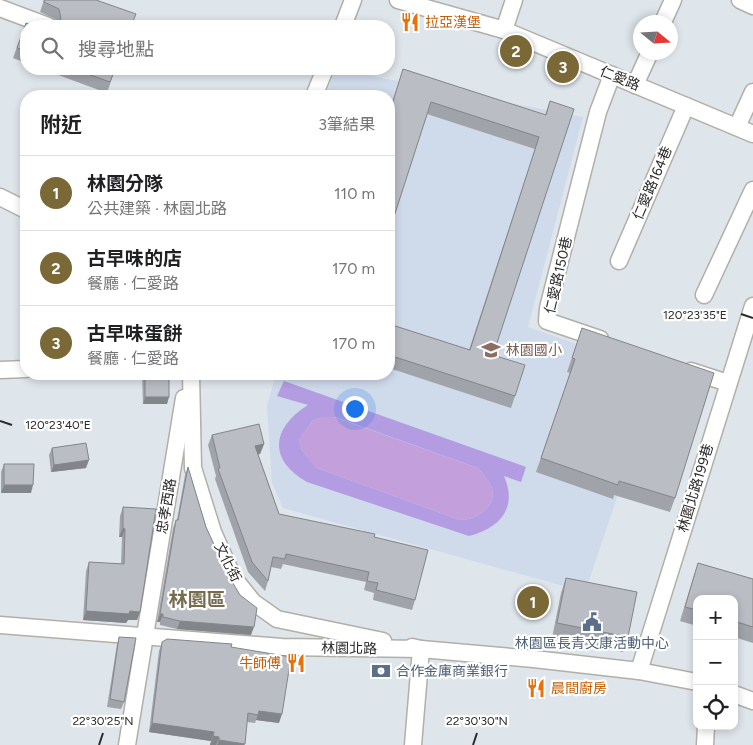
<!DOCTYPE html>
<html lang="zh-TW">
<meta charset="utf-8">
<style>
:root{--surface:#fff;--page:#f2f2f2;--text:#202124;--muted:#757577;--line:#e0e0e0;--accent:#7a6837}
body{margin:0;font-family:Figtree,"Noto Sans TC",sans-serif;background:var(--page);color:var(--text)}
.controls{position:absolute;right:15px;bottom:15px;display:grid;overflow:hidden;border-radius:10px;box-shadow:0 2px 8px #0003}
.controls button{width:45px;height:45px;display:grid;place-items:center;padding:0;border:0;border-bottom:1px solid var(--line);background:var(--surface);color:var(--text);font:25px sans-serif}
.compass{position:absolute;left:633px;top:15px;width:45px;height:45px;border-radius:50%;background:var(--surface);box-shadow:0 2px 8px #0003;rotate:108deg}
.you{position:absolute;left:354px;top:408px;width:18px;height:18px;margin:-12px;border:4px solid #fff;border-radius:50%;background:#1a73e8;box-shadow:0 0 0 8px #1a73e833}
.badge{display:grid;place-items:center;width:32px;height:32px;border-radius:50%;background:var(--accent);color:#fff;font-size:16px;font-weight:700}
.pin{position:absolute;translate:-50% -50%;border:2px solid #fff;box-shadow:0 1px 5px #0006}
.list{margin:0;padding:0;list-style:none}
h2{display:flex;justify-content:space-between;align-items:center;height:65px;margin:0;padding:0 20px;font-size:21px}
h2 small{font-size:16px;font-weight:400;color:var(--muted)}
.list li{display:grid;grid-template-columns:32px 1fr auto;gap:15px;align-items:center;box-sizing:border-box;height:75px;padding:0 20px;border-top:1px solid var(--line)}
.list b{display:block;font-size:19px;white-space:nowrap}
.list p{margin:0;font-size:16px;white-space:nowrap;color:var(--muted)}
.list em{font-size:16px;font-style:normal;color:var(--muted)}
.icon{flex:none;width:28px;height:28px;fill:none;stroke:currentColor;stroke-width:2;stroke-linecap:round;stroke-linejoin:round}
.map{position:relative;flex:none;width:753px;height:745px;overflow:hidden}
.search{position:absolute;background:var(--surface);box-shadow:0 2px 8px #0003;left:20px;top:20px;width:375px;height:55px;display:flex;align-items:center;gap:12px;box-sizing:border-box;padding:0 18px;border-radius:20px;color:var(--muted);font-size:19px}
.panel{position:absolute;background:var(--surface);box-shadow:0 2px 8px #0003;left:20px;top:90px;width:375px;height:290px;border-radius:20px}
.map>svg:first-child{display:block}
.education{fill:#cfdaeb}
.green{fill:#c3a0dc}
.pitch{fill:#b49ce2;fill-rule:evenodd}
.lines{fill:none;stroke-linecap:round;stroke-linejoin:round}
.minor-casing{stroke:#b2afa7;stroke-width:19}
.minor{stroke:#fff;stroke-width:16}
.wall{fill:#a0a3a9}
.shaded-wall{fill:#828589}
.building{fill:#babec4;stroke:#828589}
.ticks{fill:none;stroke:#2a2a2a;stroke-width:2}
.labels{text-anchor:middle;stroke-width:4.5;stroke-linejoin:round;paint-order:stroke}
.food-label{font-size:14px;fill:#c56008;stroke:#fff;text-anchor:start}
.street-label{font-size:14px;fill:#2a2a2a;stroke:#fff}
.education-label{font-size:14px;fill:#785e54;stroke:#fff;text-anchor:start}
.service-label{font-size:14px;fill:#4e5e75;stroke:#fff}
.district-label{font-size:19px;font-weight:bold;fill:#776c4f;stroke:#fff}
.ticks-label{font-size:12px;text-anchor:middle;fill:#2a2a2a;stroke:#fff;stroke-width:4.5;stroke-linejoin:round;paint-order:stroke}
</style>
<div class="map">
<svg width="753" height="745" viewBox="0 0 753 745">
<rect width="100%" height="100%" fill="#dee5eb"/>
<polygon class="education" points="336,69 583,117 528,327 659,373 585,592 283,508 272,483 267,406 276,374 389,374 389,96 325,96"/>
<path class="green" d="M323 417H334L478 468C482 474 490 482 492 488 497 508 475 520 460 520L317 468 302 450 299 440 312 421Z"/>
<path class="pitch" d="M284 381 526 467 521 482 504 476C518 508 500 528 469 536L307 482C268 460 271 428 308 405L277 396ZM323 417H335L478 468C482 474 490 482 492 488 497 508 475 520 460 520L317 468 302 450 299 440 312 421Z"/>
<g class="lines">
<g class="minor-casing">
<g id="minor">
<polyline points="398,0 504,30 753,134"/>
<polyline points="740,0 753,6"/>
<polyline points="0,8 48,26"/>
<polyline points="663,22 673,0"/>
<polyline points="343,26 353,0"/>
<polyline points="504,30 514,0"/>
<polyline points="635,85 650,52"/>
<polyline points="314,96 325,69"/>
<polyline points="737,127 753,92"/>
<polyline points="0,197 26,210"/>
<polyline points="619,261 686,106"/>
<polyline points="704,295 753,190"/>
<polyline points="600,339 547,321 548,308 598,112 612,75"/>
<polyline points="0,370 26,369"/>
<polyline points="691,371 728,383"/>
<polyline points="191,374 193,468 213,532 233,577 253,602 277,619 383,641"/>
<polyline points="0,625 282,647 421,649 534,659 639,671 697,682"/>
<polyline points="412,647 421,649 413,745"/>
<polyline points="639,671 753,306"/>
<polyline points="734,694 753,701"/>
<polyline points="127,745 184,398"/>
<polyline points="705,745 706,726"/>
</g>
</g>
<use href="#minor" class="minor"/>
</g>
<g class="wall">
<polygon points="44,0 131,26 26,26 26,63 13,58 26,23 35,26 53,25 56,23 55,19 40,12"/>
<polygon points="42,69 115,69 107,93"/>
<polygon points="403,69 545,115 550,101 493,355 515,396 511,408 389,368 389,324 469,350 535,149 427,114 389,232 389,112"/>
<polygon points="582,328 675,498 670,512 614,495 613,499 536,472 570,373 567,372"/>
<polygon points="142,374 169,374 167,404 143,404"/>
<polygon points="212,435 264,444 260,454 258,454 279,514 374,537 415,600 412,610 373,600 374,593 364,590 366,582 283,564 281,569 271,567 268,581 265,591 248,572 215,479 216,476 208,445"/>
<polygon points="52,448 86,468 51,472 49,455"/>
<polygon points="4,464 31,493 1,493 1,472"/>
<polygon points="188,467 206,527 251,635 177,629 160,625 160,622 157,622 173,528 176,520 177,520 185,475"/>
<polygon points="123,507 140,612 137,620 128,620 126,623 83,620 86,571 89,562 121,564 122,537 119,537 120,516"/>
<polygon points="698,563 753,579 753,643 734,637 734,599 697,599 697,626 680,621 693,578"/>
<polygon points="566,578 628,637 623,652 552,638 561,593"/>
<polygon points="119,637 124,702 121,709 107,707 117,644"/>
<polygon points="162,642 231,647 279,723 256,720 255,723 247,722 244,745 210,745 211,741 149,732 159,651"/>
</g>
<g class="shaded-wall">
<polygon points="145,397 169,397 167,404 143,404"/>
<polygon points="264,444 260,454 252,456 255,446"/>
<polygon points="89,460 86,468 51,472 54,465"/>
<polygon points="4,485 33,485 31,493 1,493"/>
<polygon points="123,528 125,529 122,537 119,537"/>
<polygon points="86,611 130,611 140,612 137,620 128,620 126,623 83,620"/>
<polygon points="160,614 163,614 160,622 157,622"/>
<polygon points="180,621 254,627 251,635 177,629"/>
<polygon points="259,711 282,714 279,723 256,720"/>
<polygon points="152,723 214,732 211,741 149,732"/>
<polygon points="213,736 219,737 216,745 210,745"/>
<polygon points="219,740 245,744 244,745 217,745"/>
</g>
<g class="building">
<polygon points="44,0 96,0 136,14 131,26 26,26 26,51 17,48 26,23 35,26 37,21 53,25 61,19 59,9 44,2"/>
<polygon points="74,69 115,69 110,82"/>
<polygon points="403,69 546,115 550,101 574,109 493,355 525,365 515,396 389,355 389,324 470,350 539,137 431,102 389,232 389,114"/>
<polygon points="582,328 714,373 675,498 619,481 618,485 541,458 575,359 572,358"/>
<rect x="145" y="374" width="24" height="23"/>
<polygon points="259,424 264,444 255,446 279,514 375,534 374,537 428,550 415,600 376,590 378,583 367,581 369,572 286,554 285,559 273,557 268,581 252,562 218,469 220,468 212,435"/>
<polygon points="86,443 89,460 54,465 52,448"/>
<polygon points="4,464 34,464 33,485 4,485"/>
<polygon points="188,467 206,527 227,573 240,595 257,608 254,627 180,621 163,617 163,614 160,614 176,520 178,520"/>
<polygon points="123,507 156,509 140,612 130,611 129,614 86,611 89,562 124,564 125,529 123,528"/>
<polygon points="698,563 753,579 753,627 734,621 734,599 697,599 697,610 685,607"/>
<polygon points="566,578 637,592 628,637 557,623"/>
<polygon points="119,637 136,638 124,702 110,699"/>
<polygon points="167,639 232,644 231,647 291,657 282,714 259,711 258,715 248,713 245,744 219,740 219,737 213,736 214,732 152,723 162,642"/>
</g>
<path class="ticks" d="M741 314 753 318M0 421 12 425M99 745 103 733M473 745 477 733"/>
<defs>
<g id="restaurant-bare" transform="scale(1.5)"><path d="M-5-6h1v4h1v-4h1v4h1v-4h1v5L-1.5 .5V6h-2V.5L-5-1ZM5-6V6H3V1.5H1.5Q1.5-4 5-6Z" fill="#e8710a" stroke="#fff" stroke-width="2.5" paint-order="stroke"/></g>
<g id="school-bare" transform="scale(1.5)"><path d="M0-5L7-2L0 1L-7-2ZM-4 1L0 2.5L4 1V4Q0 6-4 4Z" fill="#8d6e63" stroke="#fff" stroke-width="2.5" paint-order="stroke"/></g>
<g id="civic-bare" transform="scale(1.5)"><path d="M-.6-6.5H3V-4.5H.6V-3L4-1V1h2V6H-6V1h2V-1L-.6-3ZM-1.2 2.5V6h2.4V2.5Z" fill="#5c6f8a" stroke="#fff" stroke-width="2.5" paint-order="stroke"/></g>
<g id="bank-bare" transform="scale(1.5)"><path d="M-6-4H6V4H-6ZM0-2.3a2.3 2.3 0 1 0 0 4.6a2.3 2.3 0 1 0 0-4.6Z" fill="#5c6f8a" stroke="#fff" stroke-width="2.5" paint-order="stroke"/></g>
</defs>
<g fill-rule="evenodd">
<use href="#restaurant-bare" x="410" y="22"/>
<use href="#school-bare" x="491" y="350"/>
<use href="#civic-bare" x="592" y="622"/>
<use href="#restaurant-bare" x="296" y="663"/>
<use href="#bank-bare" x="381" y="671"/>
<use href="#restaurant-bare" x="536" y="688"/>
</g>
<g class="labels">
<g class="food-label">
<text x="425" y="27">拉亞漢堡</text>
<text x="281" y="668" text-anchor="end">牛師傅</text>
<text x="551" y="693">晨間廚房</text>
</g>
<g class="street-label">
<text transform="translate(620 78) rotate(22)" y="5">仁愛路</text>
<text transform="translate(652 183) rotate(-67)" y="5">仁愛路164巷</text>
<text transform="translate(558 275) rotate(-77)" y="5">仁愛路150巷</text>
<text transform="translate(695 488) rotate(-73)" y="5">林園北路199巷</text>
<text transform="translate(166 506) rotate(-80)" y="5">忠孝西路</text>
<text transform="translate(228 562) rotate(63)" y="5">文化街</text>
<text transform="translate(349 648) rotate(1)" y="5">林園北路</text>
</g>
<g class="education-label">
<text x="506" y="355">林園國小</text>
</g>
<g class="service-label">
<text x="592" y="648">林園區長青文康活動中心</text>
<text x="396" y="676" text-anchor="start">合作金庫商業銀行</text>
</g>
<g class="district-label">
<text x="197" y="606">林園區</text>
</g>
</g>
<g class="ticks-label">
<text x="695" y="319">120°23'35"E</text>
<text x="58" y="429">120°23'40"E</text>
<text x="103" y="725">22°30'25"N</text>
<text x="477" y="725">22°30'30"N</text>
</g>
</svg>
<div class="controls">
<button>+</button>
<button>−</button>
<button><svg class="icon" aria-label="locate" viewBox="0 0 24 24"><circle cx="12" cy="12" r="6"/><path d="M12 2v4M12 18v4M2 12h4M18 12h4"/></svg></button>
</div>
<svg class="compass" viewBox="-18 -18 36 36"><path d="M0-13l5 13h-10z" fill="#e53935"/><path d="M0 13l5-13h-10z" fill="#757577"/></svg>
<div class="you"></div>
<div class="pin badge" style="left:533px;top:602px">1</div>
<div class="pin badge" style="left:516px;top:51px">2</div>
<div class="pin badge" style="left:563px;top:67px">3</div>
<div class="search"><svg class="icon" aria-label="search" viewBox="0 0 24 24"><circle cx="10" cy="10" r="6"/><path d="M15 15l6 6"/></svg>搜尋地點</div>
<section class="panel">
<h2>附近<small>3筆結果</small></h2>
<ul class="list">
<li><span class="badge">1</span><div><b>林園分隊</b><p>公共建築 · 林園北路</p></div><em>110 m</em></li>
<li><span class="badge">2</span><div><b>古早味的店</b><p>餐廳 · 仁愛路</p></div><em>170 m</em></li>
<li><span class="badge">3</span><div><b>古早味蛋餅</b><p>餐廳 · 仁愛路</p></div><em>170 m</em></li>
</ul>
</section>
</div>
